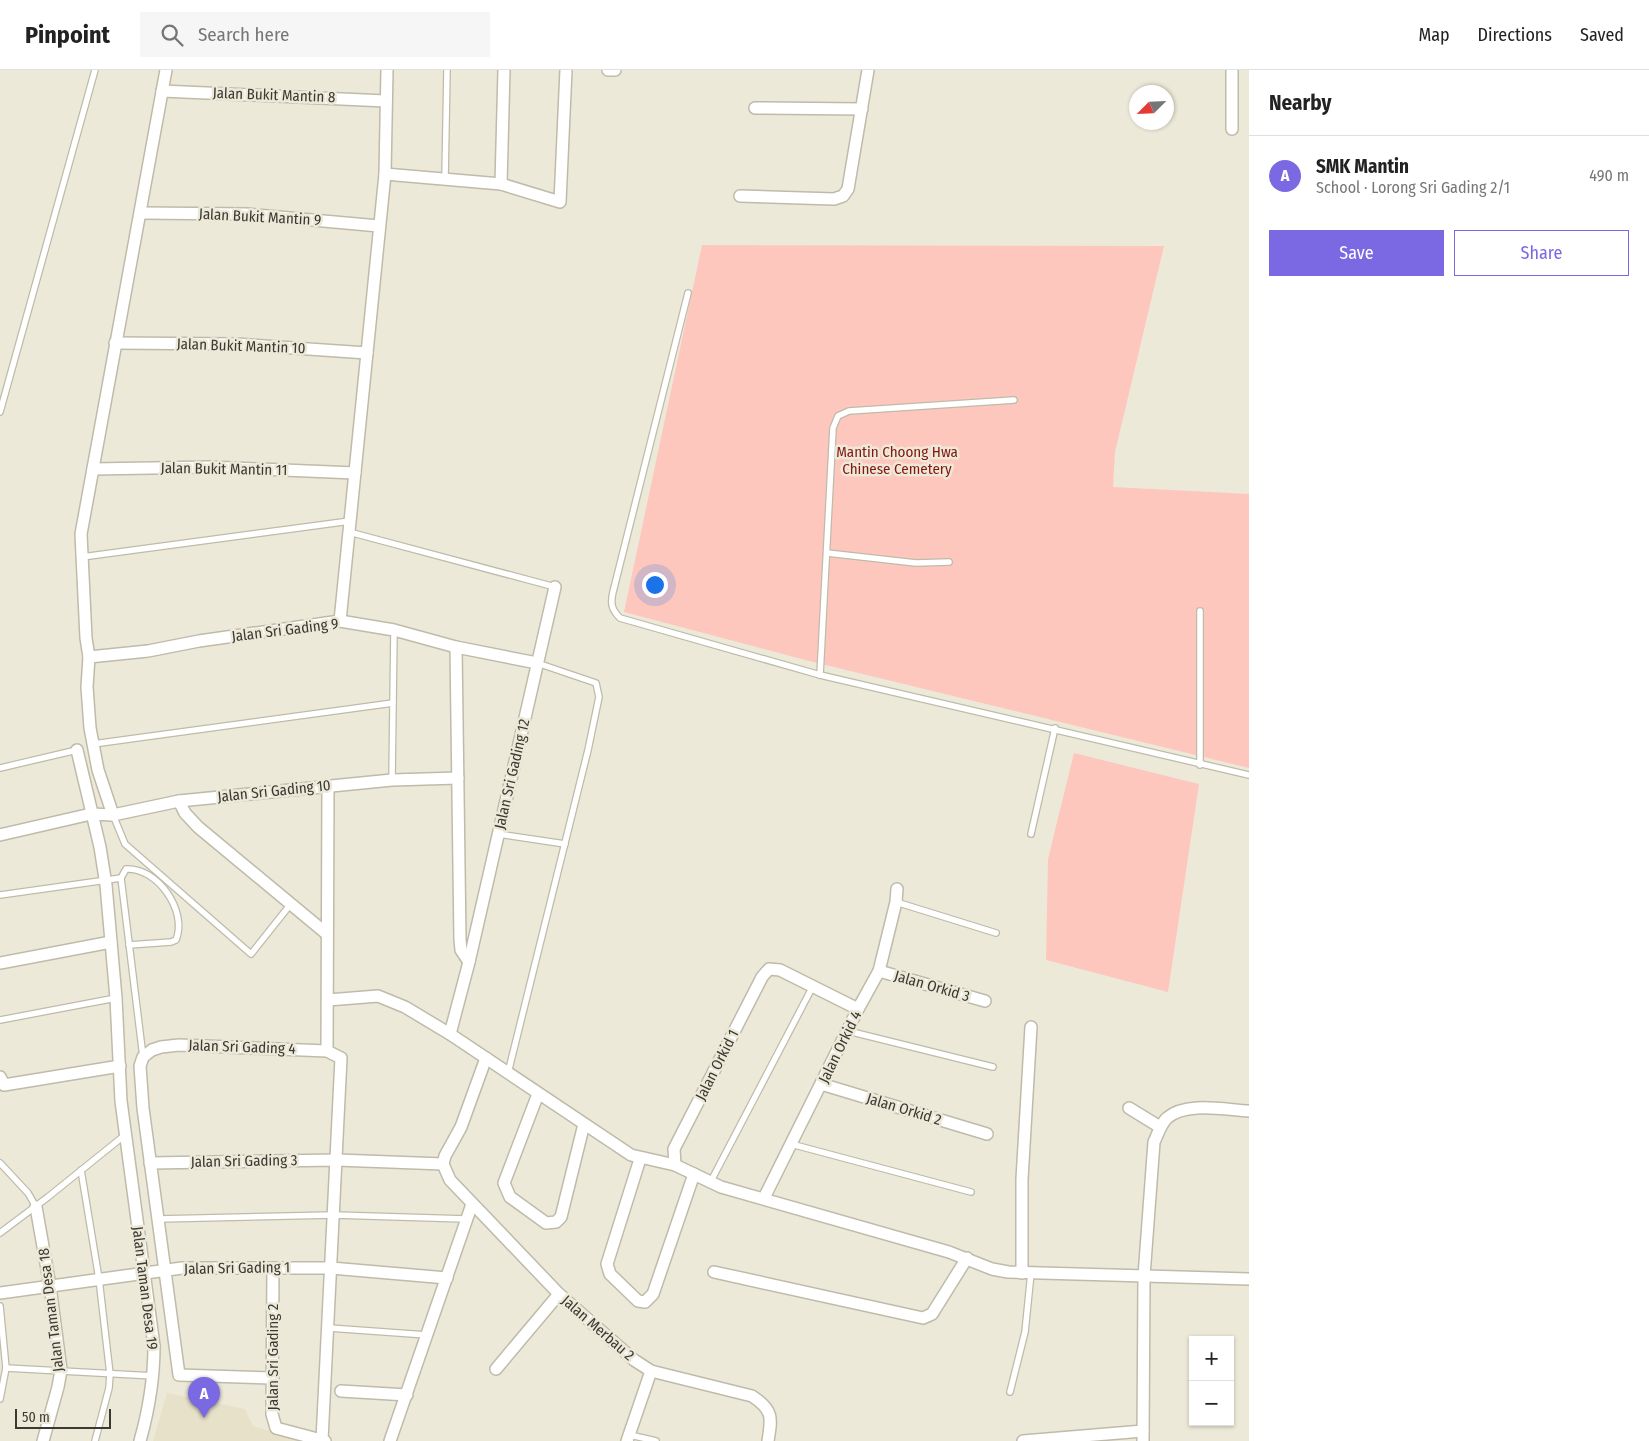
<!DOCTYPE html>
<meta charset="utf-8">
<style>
:root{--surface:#fff;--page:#f6f6f6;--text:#222;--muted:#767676;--line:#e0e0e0;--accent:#7b68e3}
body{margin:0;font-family:"Fira Sans Condensed",sans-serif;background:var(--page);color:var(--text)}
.controls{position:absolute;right:15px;bottom:15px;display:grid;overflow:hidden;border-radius:0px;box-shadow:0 1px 4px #0004}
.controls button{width:45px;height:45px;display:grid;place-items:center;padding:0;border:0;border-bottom:1px solid var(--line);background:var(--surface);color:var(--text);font:25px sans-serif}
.compass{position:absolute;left:1129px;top:15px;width:45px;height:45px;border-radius:50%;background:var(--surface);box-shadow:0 1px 4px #0004;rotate:246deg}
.scale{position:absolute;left:15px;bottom:12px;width:96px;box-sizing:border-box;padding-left:5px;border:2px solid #3a3932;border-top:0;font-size:14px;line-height:18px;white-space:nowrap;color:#3a3932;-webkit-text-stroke:4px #ede9d8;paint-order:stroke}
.you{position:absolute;left:654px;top:514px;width:18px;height:18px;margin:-12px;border:4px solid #fff;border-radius:50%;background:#1a73e8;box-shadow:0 0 0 8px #1a73e833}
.badge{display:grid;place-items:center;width:32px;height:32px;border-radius:50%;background:var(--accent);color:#fff;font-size:16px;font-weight:700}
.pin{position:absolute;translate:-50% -41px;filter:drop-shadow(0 1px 2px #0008)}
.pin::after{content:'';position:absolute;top:26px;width:18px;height:15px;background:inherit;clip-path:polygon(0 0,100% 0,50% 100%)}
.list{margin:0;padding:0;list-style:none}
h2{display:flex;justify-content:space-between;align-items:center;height:65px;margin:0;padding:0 20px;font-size:21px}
h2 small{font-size:16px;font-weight:400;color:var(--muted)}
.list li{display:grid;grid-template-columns:32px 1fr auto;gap:15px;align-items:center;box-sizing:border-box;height:80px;padding:0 20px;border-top:1px solid var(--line)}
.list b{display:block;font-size:19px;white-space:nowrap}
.list p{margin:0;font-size:16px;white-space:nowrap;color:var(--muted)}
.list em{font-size:16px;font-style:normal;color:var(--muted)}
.actions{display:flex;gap:10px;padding:15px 20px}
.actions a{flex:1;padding:11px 0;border:1px solid var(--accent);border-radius:0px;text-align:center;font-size:18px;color:var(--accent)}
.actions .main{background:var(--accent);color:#fff}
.icon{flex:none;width:28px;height:28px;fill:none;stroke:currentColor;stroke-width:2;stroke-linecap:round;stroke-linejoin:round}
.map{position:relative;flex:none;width:1249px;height:1371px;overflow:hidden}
header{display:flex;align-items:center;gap:30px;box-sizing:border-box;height:70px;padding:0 25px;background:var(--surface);border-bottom:1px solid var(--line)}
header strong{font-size:24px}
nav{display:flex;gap:28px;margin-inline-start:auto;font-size:18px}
.search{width:350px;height:45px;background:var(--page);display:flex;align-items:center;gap:12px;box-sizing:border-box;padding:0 18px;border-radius:0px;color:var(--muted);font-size:19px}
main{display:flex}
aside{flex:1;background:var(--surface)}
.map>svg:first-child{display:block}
.built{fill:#e6e1c8}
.green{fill:#fec7be}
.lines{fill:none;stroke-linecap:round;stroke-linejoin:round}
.service-casing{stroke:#bfbbaa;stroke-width:8}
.minor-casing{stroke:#bfbbaa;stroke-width:14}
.service{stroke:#fff;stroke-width:5.5}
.minor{stroke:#fff;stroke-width:11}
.labels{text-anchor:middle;stroke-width:5;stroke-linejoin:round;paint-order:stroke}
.street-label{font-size:15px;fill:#3a3932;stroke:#ede9d8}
.park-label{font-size:15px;fill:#85160f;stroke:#ede9d8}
</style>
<header>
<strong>Pinpoint</strong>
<div class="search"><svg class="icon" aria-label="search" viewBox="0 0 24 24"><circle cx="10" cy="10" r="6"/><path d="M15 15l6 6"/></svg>Search here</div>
<nav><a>Map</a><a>Directions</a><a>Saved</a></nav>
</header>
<main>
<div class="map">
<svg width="1249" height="1371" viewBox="0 0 1249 1371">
<rect width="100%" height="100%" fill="#ede9d8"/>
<polygon class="built" points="167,1323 245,1339 253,1356 302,1371 153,1371"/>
<g class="green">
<polygon points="702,175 1164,176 1115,382 1113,417 1249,424 1249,698 809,591 624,542"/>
<polygon points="1074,683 1199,714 1168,922 1046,890 1048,789"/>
</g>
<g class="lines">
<g class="service-casing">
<g id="service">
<polyline points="445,109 447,0"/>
<path d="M688 223 613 522C610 534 612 540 620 548L820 605 1249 705"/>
<polyline points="0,342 95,0"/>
<polyline points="349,462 555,517"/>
<polyline points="827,483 916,493 949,492"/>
<polyline points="82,487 350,451"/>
<polyline points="820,605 833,358 838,346 849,341 1014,330"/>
<polyline points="93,674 393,633"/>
<polyline points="1200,695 1200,541"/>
<polyline points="0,698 77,680"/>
<polyline points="392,710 394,560"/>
<polyline points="113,745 125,774 251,884 290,835"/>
<polyline points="498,764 565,774"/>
<polyline points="1031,764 1055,658"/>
<path d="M121 808 126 799C157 797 188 841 176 870L171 872 129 875"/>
<polyline points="0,825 121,808 143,987"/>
<polyline points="896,832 996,863"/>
<polyline points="0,950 116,928"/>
<polyline points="848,961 993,997"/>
<polyline points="508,1003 588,680 599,627 596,613 537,593"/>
<polyline points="791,1074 971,1122"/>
<polyline points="0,1093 28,1123 36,1137"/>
<polyline points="81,1100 99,1209 110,1304 109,1318 95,1371"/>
<polyline points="710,1113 813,916"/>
<polyline points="158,1149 334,1145 466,1149"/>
<polyline points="0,1163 48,1127 125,1065"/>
<polyline points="0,1236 6,1298 0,1329"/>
<polyline points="329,1258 427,1265"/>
<polyline points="6,1298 154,1306"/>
<polyline points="1010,1322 1025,1262 1031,1203"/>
<polyline points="630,1365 656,1371"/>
</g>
</g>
<g class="minor-casing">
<g id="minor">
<polyline points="608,0 615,0"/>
<polyline points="1232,0 1232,59"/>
<polyline points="162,21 386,31"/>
<polyline points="755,38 862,39"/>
<polyline points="385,104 501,114 560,132 566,0"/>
<polyline points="501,114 504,0"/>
<polyline points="740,126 834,129 843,126 848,119 868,0"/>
<polyline points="141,143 246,144 379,156"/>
<polyline points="115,273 236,274 367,283"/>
<polyline points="93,399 210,397 355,403"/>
<polyline points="340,551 385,104 387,0"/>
<polyline points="456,577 460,870 461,880 469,892"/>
<polyline points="89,587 148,581 199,571 340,551 394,560 456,577 537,593"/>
<path d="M77 680 100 777 106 815 116 928 121 1031 154 1276C154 1309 149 1339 140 1371"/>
<polyline points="179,731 185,743 198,757 327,864"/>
<polyline points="113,745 98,700 90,658 87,617 89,587 86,568 81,464 166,0"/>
<polyline points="0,765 91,744 113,745 179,731 392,710 458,708"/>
<polyline points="0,893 111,872"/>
<polyline points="879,901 985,931"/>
<polyline points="328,930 378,926 405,937 450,964 631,1085 675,1095 721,1117 949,1182 992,1199 1008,1202 1249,1209"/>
<polyline points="450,964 469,892 555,517"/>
<polyline points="327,981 328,716"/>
<path d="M486 988 461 1057 445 1086 443 1094 450 1110 559 1224 634 1290 651 1301 752 1326C773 1340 772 1347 768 1371"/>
<polyline points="0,1007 4,1015 120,996"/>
<polyline points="821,1014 987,1064"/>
<polyline points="538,1024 504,1113 510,1127 546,1153 556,1152 561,1147 584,1054"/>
<polyline points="1129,1038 1160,1057"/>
<polyline points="640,1089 607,1194 610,1204 638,1231 645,1232 653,1224 694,1104"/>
<polyline points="150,1093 337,1090 443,1094"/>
<polyline points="675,1095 674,1079 762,907 769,899 780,900 858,939"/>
<polyline points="764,1128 858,939 879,901 896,832 897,819"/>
<polyline points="36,1137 50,1216 61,1300 58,1317 43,1371"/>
<polyline points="273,1198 272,1344 276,1358 325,1371"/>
<polyline points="714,1202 923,1248 932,1244 967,1188"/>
<polyline points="1022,1203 1022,1109 1031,957"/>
<polyline points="0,1223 182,1198 331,1198 447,1208"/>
<polyline points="496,1299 559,1224"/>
<polyline points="273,1308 179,1305 143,1038 140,996 143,987 152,980 161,977 179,975 327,981 341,988 322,1370"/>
<polyline points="341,1321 407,1325"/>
<polyline points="390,1371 472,1134"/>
<polyline points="627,1371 651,1301"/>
<polyline points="1023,1371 1143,1361"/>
<path d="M1143 1371 1144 1206 1154 1072C1158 1064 1160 1055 1167 1048 1186 1031 1226 1040 1249 1041"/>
</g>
</g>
<use href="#service" class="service"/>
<use href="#minor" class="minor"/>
</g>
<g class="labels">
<g class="street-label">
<text transform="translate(274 25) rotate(2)" y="5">Jalan Bukit Mantin 8</text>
<text transform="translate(260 147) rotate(3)" y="5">Jalan Bukit Mantin 9</text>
<text transform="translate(241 276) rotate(2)" y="5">Jalan Bukit Mantin 10</text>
<text transform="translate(224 399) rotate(1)" y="5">Jalan Bukit Mantin 11</text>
<text transform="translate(285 560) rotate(-7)" y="5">Jalan Sri Gading 9</text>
<text transform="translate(512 704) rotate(-77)" y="5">Jalan Sri Gading 12</text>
<text transform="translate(274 721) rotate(-6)" y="5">Jalan Sri Gading 10</text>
<text transform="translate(932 916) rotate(16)" y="5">Jalan Orkid 3</text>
<text transform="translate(242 977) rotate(2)" y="5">Jalan Sri Gading 4</text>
<text transform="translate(840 977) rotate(-64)" y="5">Jalan Orkid 4</text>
<text transform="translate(717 995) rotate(-63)" y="5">Jalan Orkid 1</text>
<text transform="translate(904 1039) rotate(17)" y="5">Jalan Orkid 2</text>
<text transform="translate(244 1091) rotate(-1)" y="5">Jalan Sri Gading 3</text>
<text transform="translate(237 1198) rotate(-1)" y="5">Jalan Sri Gading 1</text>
<text transform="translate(145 1218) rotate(83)" y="5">Jalan Taman Desa 19</text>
<text transform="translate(51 1240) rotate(-97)" y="5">Jalan Taman Desa 18</text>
<text transform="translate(598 1258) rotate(41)" y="5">Jalan Merbau 2</text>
<text transform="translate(273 1287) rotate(-90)" y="5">Jalan Sri Gading 2</text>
</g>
<g class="park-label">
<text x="897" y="387">Mantin Choong Hwa<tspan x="897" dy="17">Chinese Cemetery</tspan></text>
</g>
</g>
</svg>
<div class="controls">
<button>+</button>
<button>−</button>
</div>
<svg class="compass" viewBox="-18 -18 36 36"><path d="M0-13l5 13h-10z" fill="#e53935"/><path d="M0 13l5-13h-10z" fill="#767676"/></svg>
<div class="scale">50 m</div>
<div class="you"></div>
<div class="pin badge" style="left:204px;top:1348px">A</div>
</div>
<aside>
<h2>Nearby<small></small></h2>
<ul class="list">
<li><span class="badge">A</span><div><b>SMK Mantin</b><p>School · Lorong Sri Gading 2/1</p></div><em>490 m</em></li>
</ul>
<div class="actions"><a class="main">Save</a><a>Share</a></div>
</aside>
</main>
